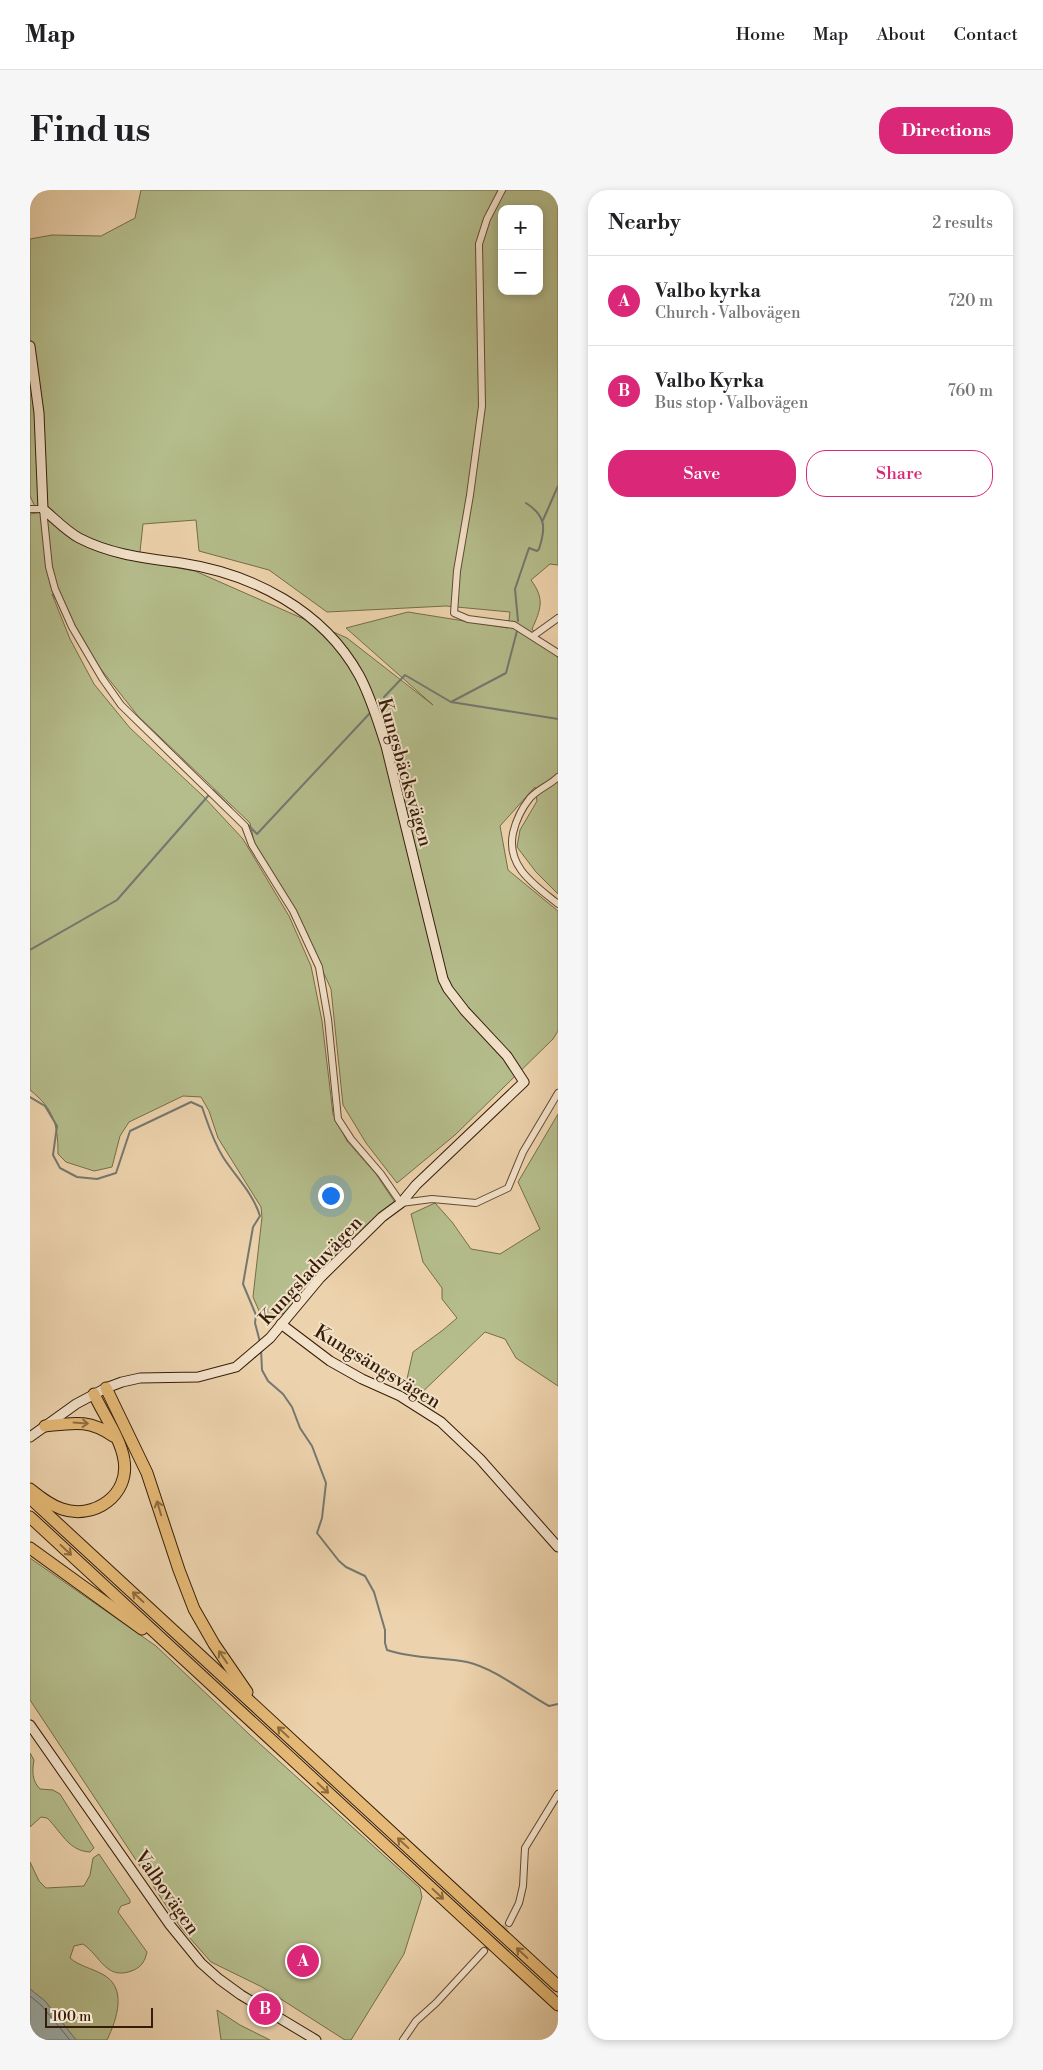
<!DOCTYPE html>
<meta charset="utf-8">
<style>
:root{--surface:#fff;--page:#f6f6f6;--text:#202124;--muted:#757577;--line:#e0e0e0;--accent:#db2777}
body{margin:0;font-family:"Libre Bodoni",serif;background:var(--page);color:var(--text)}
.controls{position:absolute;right:15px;top:15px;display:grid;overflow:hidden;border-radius:10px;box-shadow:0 2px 8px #0003}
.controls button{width:45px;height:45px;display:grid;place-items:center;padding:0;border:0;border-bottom:1px solid var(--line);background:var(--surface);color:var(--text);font:25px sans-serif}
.scale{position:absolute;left:15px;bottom:12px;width:108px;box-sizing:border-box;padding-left:5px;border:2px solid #351d09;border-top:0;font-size:14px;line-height:18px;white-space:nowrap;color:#351d09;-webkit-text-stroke:4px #f3e2ca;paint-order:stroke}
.you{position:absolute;left:300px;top:1005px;width:18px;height:18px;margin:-12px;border:4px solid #fff;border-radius:50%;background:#1a73e8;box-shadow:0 0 0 8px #1a73e833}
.badge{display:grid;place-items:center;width:32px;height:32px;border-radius:50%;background:var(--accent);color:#fff;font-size:16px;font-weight:700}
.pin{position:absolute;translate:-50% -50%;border:2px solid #fff;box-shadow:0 1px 5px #0006}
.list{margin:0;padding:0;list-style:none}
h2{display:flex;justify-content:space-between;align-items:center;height:65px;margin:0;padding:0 20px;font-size:21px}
h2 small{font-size:16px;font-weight:400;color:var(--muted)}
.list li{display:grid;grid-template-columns:32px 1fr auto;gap:15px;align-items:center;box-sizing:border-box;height:90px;padding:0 20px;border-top:1px solid var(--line)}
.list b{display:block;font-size:19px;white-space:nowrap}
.list p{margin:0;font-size:16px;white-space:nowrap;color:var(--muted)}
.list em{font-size:16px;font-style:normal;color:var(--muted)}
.actions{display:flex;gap:10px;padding:15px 20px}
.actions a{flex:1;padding:11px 0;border:1px solid var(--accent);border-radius:20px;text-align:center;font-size:18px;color:var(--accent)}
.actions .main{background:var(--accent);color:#fff}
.map{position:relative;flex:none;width:528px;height:1850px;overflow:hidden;border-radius:20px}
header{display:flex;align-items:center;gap:30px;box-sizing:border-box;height:70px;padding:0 25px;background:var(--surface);border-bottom:1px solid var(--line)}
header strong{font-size:24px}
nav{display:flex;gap:28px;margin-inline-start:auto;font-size:18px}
.intro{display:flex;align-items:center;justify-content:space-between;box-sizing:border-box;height:120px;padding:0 30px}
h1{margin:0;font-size:35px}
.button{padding:12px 22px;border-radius:20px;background:var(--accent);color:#fff;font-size:18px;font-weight:700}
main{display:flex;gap:30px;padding:0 30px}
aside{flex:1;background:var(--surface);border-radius:20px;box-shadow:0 2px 8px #0003}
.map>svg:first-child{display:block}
.green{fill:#b5bd8c;stroke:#756d4a;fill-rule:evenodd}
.water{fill:#9eb5b6;stroke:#747871}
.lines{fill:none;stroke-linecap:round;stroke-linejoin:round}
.shore{stroke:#6a6960;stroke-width:1}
.stream{stroke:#747871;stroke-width:2}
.street-tunnel{stroke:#c8af8c;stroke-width:6;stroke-dasharray:6 3;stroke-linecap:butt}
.street-casing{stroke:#634a32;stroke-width:8}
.secondary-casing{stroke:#351d09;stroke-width:11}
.highway-casing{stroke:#351d09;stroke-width:13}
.street{stroke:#f3e2ca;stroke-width:6}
.secondary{stroke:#f3e2ca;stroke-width:9}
.highway{stroke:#e6ba76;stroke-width:11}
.oneway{stroke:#8e6c40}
.labels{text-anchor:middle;stroke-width:4;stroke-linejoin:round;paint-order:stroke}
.street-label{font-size:19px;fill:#351d09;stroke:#f3e2ca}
</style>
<header>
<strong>Map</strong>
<nav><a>Home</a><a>Map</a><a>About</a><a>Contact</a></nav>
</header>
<div class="intro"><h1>Find us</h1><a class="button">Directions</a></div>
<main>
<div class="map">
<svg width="528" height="1850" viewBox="0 0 528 1850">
<rect width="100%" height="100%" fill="#edd3ad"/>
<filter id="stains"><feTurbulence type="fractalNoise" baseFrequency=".004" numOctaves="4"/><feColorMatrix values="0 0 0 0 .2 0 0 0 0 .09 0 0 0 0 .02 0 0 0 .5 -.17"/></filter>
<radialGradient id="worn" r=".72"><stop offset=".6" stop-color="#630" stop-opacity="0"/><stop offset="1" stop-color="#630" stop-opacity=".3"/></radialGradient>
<g class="green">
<path d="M111 0H528V375L520 374 501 390C515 409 511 419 502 439L528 468V704L506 682 487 657 490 640 507 611 505 597 470 636 478 680 528 721V841L523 849 425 945 367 993 336 953 313 915 301 799 263 715 224 652 220 633 108 526 70 478 46 437 22 404 40 449 64 494 100 538 173 606 213 649 259 726 281 776 292 831 303 924 317 951 346 984 366 1014 258 1122 233 1130 223 1107 232 1027 231 1017 188 948 179 921 171 907 153 906 99 932 90 946 82 977 64 981 36 972 28 964C28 935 24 919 0 900V324L8 323 0 306V49L22 45 71 46 105 28ZM472 19H509V101H472ZM166 330 169 361 239 380 297 422 416 416 480 422 478 438 378 422 316 438 403 515 317 448 165 381 109 371 113 334Z"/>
<polygon points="528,924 528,1196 486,1168 475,1149 455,1142 385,1209 375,1198 383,1162 413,1140 427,1128 412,1109 412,1098 393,1072 381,1024 405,1013 422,1032 441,1059 470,1064 510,1039 488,992"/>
<polygon points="0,1368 126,1456 220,1545 390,1698 392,1707 374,1764 321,1850 315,1850 232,1797 181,1772 151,1738 0,1510"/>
<path d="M0 1563 4 1570C2 1581 2 1591 10 1599L23 1600 30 1604 64 1658 60 1662C38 1661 31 1641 17 1628L11 1627 0 1637Z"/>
<path d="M69 1664 100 1710V1713L91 1716 88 1722 117 1762C115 1771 112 1776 104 1780 76 1792 71 1766 53 1754L44 1756 40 1768C49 1776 61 1778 72 1784 98 1797 87 1829 77 1850H46L15 1811 0 1799V1672L9 1691 16 1698 54 1696 60 1685 63 1668Z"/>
<polygon points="187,1820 210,1835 240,1850 191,1850"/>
</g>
<polygon class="water" points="0,1799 15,1811 46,1850 0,1850"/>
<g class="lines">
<polyline class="shore" points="0,1806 11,1815 40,1850"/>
<g class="stream">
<polyline points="513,330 528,296"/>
<path d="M488 431 485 399 499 358 507 361 509 359C516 338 516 326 496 313"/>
<polyline points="354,507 375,485 421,512 528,529"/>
<polyline points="421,512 476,483 487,441"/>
<polyline points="183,600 201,618"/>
<polyline points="217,634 227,644 340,523"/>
<polyline points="0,760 87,710 178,606"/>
<path d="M0 907 15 916 27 936 23 965 30 978 47 987 67 989 86 983 100 941 161 912 172 917C178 934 183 951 193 967 205 986 223 1003 230 1026L223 1037 213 1094 226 1125 225 1133 230 1152"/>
<path d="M231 1159 232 1180 238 1191 253 1204 262 1217 270 1238 282 1256 296 1293 292 1328 287 1343 309 1371 316 1377 335 1386 344 1402 355 1440V1453L357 1460C383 1469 411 1467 437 1472 464 1478 495 1503 519 1516L528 1514"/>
</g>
<polyline class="street-tunnel" points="454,1761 479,1733"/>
<g class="street-casing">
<g id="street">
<polyline points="472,0 457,29 449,54 452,216 440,305 427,381 424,423 438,429 484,435 528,463"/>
<polyline points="0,319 13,319 19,377 25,399 42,437 72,488 91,515 215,636 222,655 263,721 289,777 298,829 308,929 321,949 351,984 371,1013 402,1009 446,1013 478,998 493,962 528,903"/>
<polyline points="503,446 528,428"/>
<path d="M528 587C520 595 508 599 500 608 492 618 486 630 483 643 476 677 505 695 528 714"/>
<polyline points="479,1733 489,1713 493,1696 495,1658 528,1604"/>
<polyline points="373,1850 386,1831 406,1813 454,1761"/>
</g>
</g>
<g class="secondary-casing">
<g id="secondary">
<path d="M0 156 9 223 13 319C24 328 36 341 49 348 82 365 115 368 151 373 223 384 293 420 329 485 341 507 348 532 356 556L413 789 418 799 435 821 477 866 494 892 386 995 371 1013 352 1027 290 1088 240 1148 206 1177 168 1187 110 1188 92 1192 76 1198 46 1214 0 1247"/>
<polyline points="251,1134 300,1171 332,1189 370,1206 411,1232 450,1269 528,1357"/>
<polyline points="0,1535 140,1735 171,1773 189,1789 211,1805 286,1850"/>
</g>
</g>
<g class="highway-casing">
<g id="highway">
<polyline points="76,1198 117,1283 149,1380 164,1419 184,1454 217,1502"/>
<path d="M15 1236C43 1233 59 1229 83 1246"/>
<path d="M0 1299C10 1307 20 1315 32 1319 64 1330 100 1305 94 1270 91 1249 73 1224 64 1204"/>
<polyline points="0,1308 528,1796"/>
<polyline points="0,1327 528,1815"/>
<polyline points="0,1358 112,1439"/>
</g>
</g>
<use href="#street" class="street"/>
<use href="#secondary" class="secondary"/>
<use href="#highway" class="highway"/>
</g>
<defs><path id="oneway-shaft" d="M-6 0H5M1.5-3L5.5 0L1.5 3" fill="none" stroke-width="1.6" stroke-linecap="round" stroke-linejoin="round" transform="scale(1.25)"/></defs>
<g class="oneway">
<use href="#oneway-shaft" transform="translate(51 1233) rotate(4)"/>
<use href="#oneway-shaft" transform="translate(129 1318) rotate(-107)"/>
<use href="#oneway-shaft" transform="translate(36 1360) rotate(43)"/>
<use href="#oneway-shaft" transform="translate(108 1407) rotate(-137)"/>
<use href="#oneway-shaft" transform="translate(193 1467) rotate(-124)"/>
<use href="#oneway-shaft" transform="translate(253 1542) rotate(-137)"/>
<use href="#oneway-shaft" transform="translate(293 1598) rotate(43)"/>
<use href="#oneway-shaft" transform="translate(373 1653) rotate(-137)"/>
<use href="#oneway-shaft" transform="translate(408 1704) rotate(43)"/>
<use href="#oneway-shaft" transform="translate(492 1763) rotate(-137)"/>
</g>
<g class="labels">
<g class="street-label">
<text transform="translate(376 582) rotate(74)" y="7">Kungsbäcksvägen</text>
<text transform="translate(280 1080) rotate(-47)" y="7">Kungsladuvägen</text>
<text transform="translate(348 1176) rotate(31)" y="7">Kungsängsvägen</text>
<text transform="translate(138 1702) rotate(55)" y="7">Valbovägen</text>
</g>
</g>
<rect width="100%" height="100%" filter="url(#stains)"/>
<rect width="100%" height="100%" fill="url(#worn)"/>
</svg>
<div class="controls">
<button>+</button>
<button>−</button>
</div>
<div class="scale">100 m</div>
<div class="you"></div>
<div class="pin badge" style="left:273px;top:1771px">A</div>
<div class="pin badge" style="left:235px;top:1819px">B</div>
</div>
<aside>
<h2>Nearby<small>2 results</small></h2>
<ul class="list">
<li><span class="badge">A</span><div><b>Valbo kyrka</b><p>Church · Valbovägen</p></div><em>720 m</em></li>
<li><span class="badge">B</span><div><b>Valbo Kyrka</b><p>Bus stop · Valbovägen</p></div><em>760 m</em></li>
</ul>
<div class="actions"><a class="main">Save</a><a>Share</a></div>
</aside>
</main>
